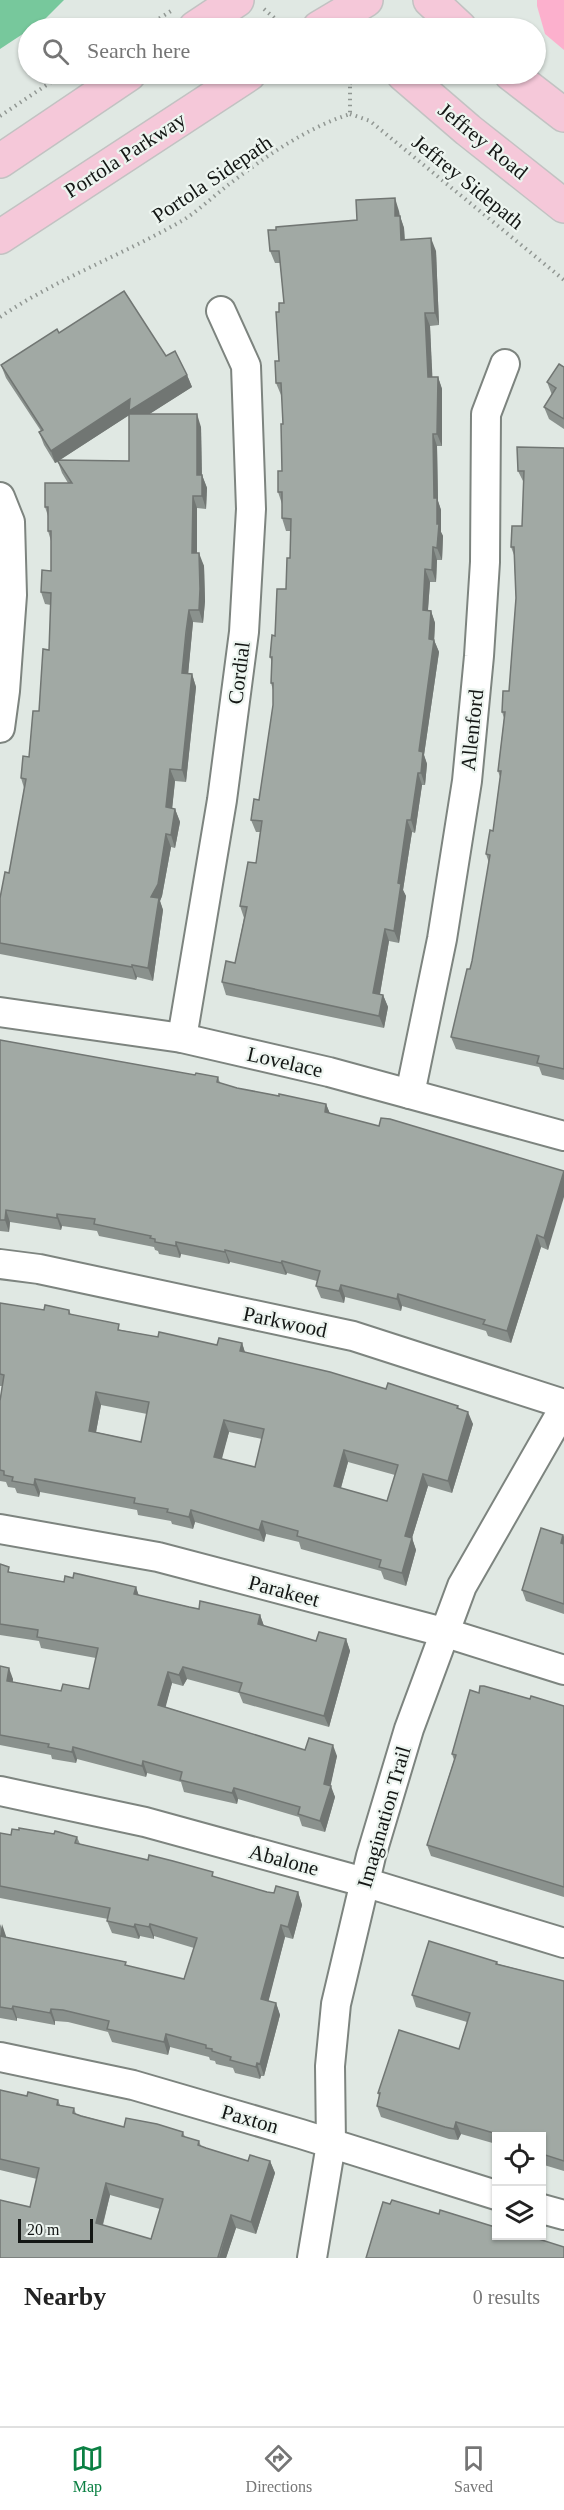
<!DOCTYPE html>
<style>
:root{--surface:#fff;--page:#f2f2f2;--text:#222;--muted:#767676;--line:#e0e0e0;--accent:#0b8043}
body{margin:0;font-family:Georgia,serif;background:var(--page);color:var(--text)}
.controls{position:absolute;right:18px;bottom:18px;display:grid;overflow:hidden;border-radius:0px;box-shadow:0 2px 4px #0004}
.controls button{width:54px;height:54px;display:grid;place-items:center;padding:0;border:0;border-bottom:2px solid var(--line);background:var(--surface);color:var(--text);font:30px sans-serif}
.scale{position:absolute;left:18px;bottom:15px;width:75px;box-sizing:border-box;padding-left:6px;border:3px solid #131614;border-top:0;font-size:16px;line-height:21px;white-space:nowrap;color:#131614;-webkit-text-stroke:4px #edf5f0;paint-order:stroke}
.list{margin:0;padding:0;list-style:none}
h2{display:flex;justify-content:space-between;align-items:center;height:78px;margin:0;padding:0 24px;font-size:26px}
h2 small{font-size:20px;font-weight:400;color:var(--muted)}
.icon{flex:none;width:33px;height:33px;fill:none;stroke:currentColor;stroke-width:2;stroke-linecap:round;stroke-linejoin:round}
.map{position:relative;flex:none;width:564px;height:2258px;overflow:hidden}
.search{position:absolute;background:var(--surface);box-shadow:0 2px 4px #0004;left:18px;right:18px;top:18px;height:66px;display:flex;align-items:center;gap:15px;box-sizing:border-box;padding:0 21px;border-radius:33px;color:var(--muted);font-size:22px}
.sheet{height:168px;background:var(--surface)}
nav{display:flex;justify-content:space-around;align-items:center;box-sizing:border-box;height:84px;border-top:2px solid var(--line);background:var(--surface);font-size:16px;color:var(--muted)}
nav a{display:grid;justify-items:center;gap:3px}
nav .on{color:var(--accent)}
.map>svg:first-child{display:block}
.green{fill:#fcb0cd}
.water{fill:#77c89c}
.lines{fill:none;stroke-linecap:round;stroke-linejoin:round}
.minor-casing{stroke:#7d847f;stroke-width:32}
.major-casing{stroke:#c2c2c2;stroke-width:36}
.path{stroke:#919793;stroke-width:4;stroke-dasharray:1.5 4.5;stroke-linecap:butt}
.minor{stroke:#fff;stroke-width:28}
.major{stroke:#f5c8d9;stroke-width:33}
.wall{fill:#8a918d;fill-rule:evenodd}
.shaded-wall{fill:#717673}
.building{fill:#a1a9a4;stroke:#717673;stroke-width:1.5;fill-rule:evenodd}
.labels{text-anchor:middle;stroke-width:4.5;stroke-linejoin:round;paint-order:stroke}
.street-label{font-size:21px;fill:#131614;stroke:#edf5f0}
</style>
<div class="map">
<svg width="564" height="2258" viewBox="0 0 564 2258">
<rect width="100%" height="100%" fill="#e0e8e3"/>
<polygon class="green" points="537,0 564,0 564,50 545,34 537,6"/>
<polygon class="water" points="0,0 64,0 44,20 0,49"/>
<g class="lines">
<g class="minor-casing">
<g id="minor">
<polyline points="0,497 10,522 12,595 5,691 0,728"/>
<polyline points="0,1012 182,1038 329,1072 564,1136"/>
<polyline points="182,1038 222,800 244,632 251,509 246,366 221,311"/>
<polyline points="410,1094 442,939 467,781 479,656 485,562 486,414 505,364"/>
<polyline points="0,1264 39,1269 353,1336 564,1404"/>
<polyline points="0,1529 158,1557 443,1632 564,1670"/>
<polyline points="0,1791 145,1822 364,1882 564,1943"/>
<polyline points="0,2057 133,2085 301,2134 496,2195"/>
<polyline points="542,2209 564,2215"/>
<polyline points="312,2258 331,2144 330,2066 336,2004 371,1856 409,1729 462,1586 564,1408"/>
</g>
</g>
<g class="major-casing">
<g id="major">
<polyline points="430,0 460,28"/>
<polyline points="195,28 237,0"/>
<polyline points="319,28 366,0"/>
<polyline points="403,74 468,130 564,206"/>
<polyline points="511,74 564,115"/>
<polyline points="0,161 129,74"/>
<polyline points="0,237 249,74"/>
</g>
</g>
<g class="path">
<polyline points="264,9 286,28"/>
<polyline points="144,28 171,11"/>
<polyline points="338,74 350,83"/>
<polyline points="350,83 368,74"/>
<polyline points="350,114 370,121 564,280"/>
<polyline points="0,116 63,74"/>
<path d="M0 317C58 278 125 254 185 219 200 209 214 196 228 185 265 157 306 128 350 114V83"/>
</g>
<use href="#minor" class="minor"/>
<use href="#major" class="major"/>
</g>
<g class="wall">
<polygon points="399,211 400,216 404,228 405,240 436,251 439,325 430,326 432,377 438,377 442,389 442,446 437,446 438,501 441,510 441,532 443,536 442,560 437,560 436,582 430,582 428,610 431,611 435,623 434,640 439,652 424,755 427,764 425,785 422,785 415,833 412,832 403,890 406,896 399,943 389,941 380,994 383,995 388,1007 384,1028 226,995 222,982 235,963 244,918 240,906 256,863 260,832 256,832 251,820 259,800 273,705 273,690 271,683 272,662 270,657 286,589 290,558 290,531 286,531 282,518 282,504 278,492 282,471 283,424 282,395 281,395 276,383 279,361 279,312 284,303 280,263 275,263 270,251 357,220"/>
<path d="M59 333 166 356 187 375 192 387 149 414 201 427 202 475 207 488 206 509 197 508V553L204 566 205 601 203 623 193 622 188 674H192L196 687 186 782 175 781 172 808 175 809 180 822 175 848 171 847 162 896 160 901 163 910 153 981 137 977 136 980 0 954V898L9 873 15 846 24 788 21 778 29 757 39 711 49 650 51 605 45 604 41 592 51 571V541L48 531V516L45 507 68 483 62 473 58 462 55 463 44 445 39 432 41 431 6 378 1 365ZM129 415V461L60 460Z"/>
<polygon points="564,367 564,429 549,419 544,407 552,395 547,382"/>
<polygon points="564,448 564,1080 542,1075 539,1067 456,1049 451,1037 472,961 489,863 486,854 493,831 500,777 498,771 504,718 502,712 509,691 516,598 514,555 511,547 522,526 524,483 518,471"/>
<polygon points="0,1040 195,1075 218,1077 220,1083 237,1088 279,1096 326,1104 330,1114 564,1171 548,1250 541,1247 511,1343 488,1336 486,1331 402,1306 401,1311 345,1297 344,1303 321,1298 316,1286 317,1281 287,1273 286,1275 230,1262 229,1264 181,1254 180,1258 159,1254 158,1251 155,1250 154,1247 99,1236 97,1231 62,1226 61,1230 10,1222 9,1232 0,1231"/>
<path d="M0 1303 44 1310H69L71 1315 121 1330 158 1337 217 1345 242 1343 245 1352 386 1389 458 1406 459 1409 473 1424 452 1493 428 1486 412 1538 416 1550 406 1586 384 1579 381 1571 301 1549 299 1542 266 1534 264 1542 195 1522 193 1529 172 1524 171 1521 138 1515 137 1510 40 1492 39 1497 17 1493 15 1488 8 1487 6 1482 0 1481V1401L2 1386H0ZM101 1405 147 1414 141 1442 96 1432ZM229 1432 262 1439 255 1467 221 1459ZM348 1462 395 1475 387 1501 341 1488Z"/>
<polygon points="563,1535 564,1537 564,1614 526,1601 522,1590"/>
<polygon points="0,1564 11,1573 64,1582 136,1587 138,1595 199,1609 260,1615 264,1626 316,1641 346,1639 350,1651 329,1727 243,1703 239,1693 187,1679 183,1686 172,1683 165,1707 305,1750 337,1756 330,1786 335,1797 325,1832 302,1826 299,1817 238,1799 237,1804 184,1792 181,1782 147,1773 146,1777 77,1759 76,1763 52,1759 51,1755 0,1745 0,1666 13,1679 13,1682 61,1691 89,1689 96,1658 41,1648 39,1641 0,1635"/>
<polygon points="479,1693 530,1699 564,1706 564,1897 431,1856 427,1845 454,1760 452,1754"/>
<polygon points="0,1833 11,1835 54,1834 77,1837 80,1844 215,1877 267,1892 274,1893 298,1892 302,1905 293,1939 285,1937 268,2001 276,2003 280,2015 264,2076 261,2076 260,2079 235,2073 233,2068 216,2064 215,2061 210,2060 209,2057 170,2047 168,2055 112,2042 108,2032 68,2022 55,2021 55,2025 17,2018 17,2021 0,2018 0,1924 6,1937 184,1979 194,1948 154,1936 154,1939 140,1936 139,1939 112,1933 107,1921 108,1919 0,1898"/>
<polygon points="497,1962 498,1964 564,1981 564,2171 544,2165 542,2158 542,2136 496,2136 496,2144 461,2134 458,2140 449,2139 381,2117 377,2106 379,2096 378,2093 459,2049 467,2022 416,2007 412,1995"/>
<path d="M0 2090 27 2096 28 2092 58 2100 60 2105 74 2108 76 2114 124 2127 126 2118 157 2124 183 2132 185 2137 199 2141 201 2146 206 2148 248 2161 250 2155 270 2161 275 2173 256 2234 236 2228 226 2258H0V2200L30 2207 37 2179 0 2170ZM110 2195 160 2209 151 2239 103 2225Z"/>
</g>
<g class="shaded-wall">
<polygon points="395,198 399,211 400,228 395,216"/>
<polygon points="400,216 404,228 405,252 401,240"/>
<polygon points="431,238 436,251 439,325 435,313"/>
<polygon points="425,313 430,326 433,389 428,377"/>
<polygon points="187,375 192,387 134,424 131,414 55,463 51,451 130,399"/>
<polygon points="438,377 442,389 442,446 437,434"/>
<polygon points="197,414 201,427 202,488 197,475"/>
<polygon points="433,434 437,446 438,501 441,510 441,532 443,536 442,560 437,548 437,524 434,498"/>
<polygon points="202,475 207,488 206,509 202,496"/>
<polygon points="193,496 197,508 197,566 192,553"/>
<polygon points="433,547 437,560 436,582 432,570"/>
<polygon points="199,553 204,566 205,601 203,623 199,610"/>
<polygon points="425,569 430,582 427,622 423,610"/>
<polygon points="189,610 193,622 187,686 182,673"/>
<polygon points="431,611 435,623 434,643 434,640 439,652 424,755 427,764 425,785 421,773 419,751 429,639"/>
<polygon points="192,674 196,687 186,782 182,770"/>
<polygon points="170,769 175,781 171,820 166,807"/>
<polygon points="418,773 422,785 415,833 411,820"/>
<polygon points="175,809 180,822 175,848 171,835"/>
<polygon points="407,820 412,832 403,890 406,896 399,943 394,931 398,883"/>
<polygon points="166,834 171,847 162,896 160,901 163,910 153,981 148,968 151,897"/>
<polygon points="385,929 389,941 378,1005 373,993"/>
<polygon points="132,965 137,977 136,980 132,967"/>
<polygon points="383,995 388,1007 384,1028 379,1016"/>
<polygon points="326,1104 331,1116 325,1112"/>
<polygon points="564,1171 564,1197 548,1250 544,1238"/>
<polygon points="6,1210 10,1222 9,1232 5,1220"/>
<polygon points="57,1214 62,1226 61,1230 57,1218"/>
<polygon points="537,1235 541,1247 511,1343 507,1331"/>
<polygon points="176,1242 181,1254 180,1258 176,1246"/>
<polygon points="225,1250 230,1262 229,1264 225,1252"/>
<polygon points="282,1261 287,1273 286,1275 281,1263"/>
<polygon points="341,1285 345,1297 344,1303 339,1291"/>
<polygon points="398,1294 402,1306 401,1311 397,1299"/>
<polygon points="242,1343 246,1356 240,1351"/>
<polygon points="96,1392 101,1405 94,1443 89,1431"/>
<polygon points="468,1412 473,1424 452,1493 448,1481"/>
<polygon points="224,1420 229,1432 219,1470 214,1457"/>
<polygon points="344,1450 348,1462 338,1498 334,1486"/>
<polygon points="423,1474 428,1486 412,1538 416,1550 406,1586 402,1573 405,1536"/>
<polygon points="35,1479 40,1492 39,1497 34,1485"/>
<polygon points="191,1510 195,1522 193,1529 189,1517"/>
<polygon points="262,1521 266,1534 264,1542 259,1530"/>
<polygon points="563,1535 564,1537 564,1552 561,1543"/>
<polygon points="136,1587 140,1599 134,1594"/>
<polygon points="260,1615 264,1626 258,1624"/>
<polygon points="346,1639 350,1651 329,1727 324,1716"/>
<polygon points="183,1667 187,1679 183,1686 179,1675"/>
<polygon points="9,1668 13,1679 11,1692 7,1681"/>
<polygon points="168,1672 172,1683 163,1717 158,1705"/>
<polygon points="333,1745 337,1756 329,1793 331,1786 335,1797 325,1832 320,1821 324,1784"/>
<polygon points="73,1747 77,1759 76,1763 72,1752"/>
<polygon points="143,1761 147,1773 146,1777 142,1766"/>
<polygon points="234,1788 238,1799 237,1804 232,1793"/>
<polygon points="298,1892 302,1905 293,1939 288,1927"/>
<polygon points="2,1924 6,1936 4,1948 0,1938"/>
<polygon points="135,1924 140,1936 139,1939 134,1927"/>
<polygon points="150,1924 154,1936 154,1939 149,1927"/>
<polygon points="281,1925 285,1937 266,2011 261,1999"/>
<polygon points="276,2003 280,2015 264,2076 260,2064"/>
<polygon points="13,2006 17,2018 17,2021 12,2009"/>
<polygon points="51,2009 55,2021 55,2025 50,2013"/>
<polygon points="166,2034 170,2047 168,2055 164,2042"/>
<polygon points="257,2063 261,2076 260,2079 256,2067"/>
<polygon points="456,2122 461,2134 458,2140 454,2129"/>
<polygon points="270,2161 275,2173 256,2234 251,2222"/>
<polygon points="106,2183 110,2195 100,2235 96,2223"/>
<polygon points="231,2215 236,2228 226,2258 219,2258"/>
</g>
<g class="building">
<polygon points="395,198 395,216 400,216 401,240 431,238 435,313 425,313 428,377 438,377 437,434 433,434 434,498 437,498 437,524 439,524 437,548 433,547 432,570 425,569 423,610 431,611 429,639 434,640 419,751 423,752 421,773 418,773 411,820 407,820 398,883 401,884 394,931 385,929 373,993 383,995 379,1016 222,982 226,961 235,963 247,907 240,906 248,862 256,863 262,821 251,820 254,799 259,800 273,705 273,683 271,683 272,657 270,657 272,635 275,636 277,589 286,589 287,558 290,558 291,519 282,518 282,492 278,492 278,471 282,471 281,424 283,424 281,383 276,383 275,361 279,361 276,312 279,312 279,303 284,303 279,251 270,251 268,230 276,230 276,227 357,220 356,200"/>
<polygon points="124,291 166,356 175,351 187,375 129,411 130,399 51,451 39,432 43,430 1,365 57,329 59,333"/>
<polygon points="559,364 564,367 564,419 544,407 556,388 547,382"/>
<polygon points="129,414 197,414 197,475 202,475 202,496 193,496 192,553 199,553 200,589 199,610 189,610 186,632 182,673 192,674 182,770 170,769 166,807 175,809 171,835 166,834 158,884 151,897 159,898 148,968 132,965 132,967 0,943 0,898 5,872 9,873 26,779 21,778 23,756 29,757 33,711 39,711 43,649 49,650 51,593 41,592 42,570 51,571 51,531 48,531 48,507 45,507 45,483 72,483 57,460 129,461"/>
<polygon points="517,447 564,448 564,1069 537,1063 539,1056 451,1037 467,969 470,969 472,961 490,855 486,854 490,830 493,831 501,771 498,771 505,712 502,712 503,691 509,691 516,598 514,547 511,547 512,526 522,526 524,471 518,471"/>
<polygon points="0,1040 195,1075 196,1073 218,1077 217,1082 237,1088 279,1096 279,1094 326,1104 325,1112 379,1126 381,1118 390,1119 564,1171 544,1238 537,1235 507,1331 483,1324 485,1320 398,1294 397,1299 341,1285 339,1291 316,1286 320,1271 282,1261 281,1263 225,1250 225,1252 176,1242 176,1246 155,1242 155,1239 150,1238 151,1236 94,1224 95,1219 57,1214 57,1218 6,1210 5,1220 0,1220"/>
<path d="M0 1303 44 1310 45 1305 69 1310V1314L119 1324 118 1330 158 1337 159 1332 217 1345 219 1338 242 1343 240 1351 330 1372 386 1389 388 1383 458 1406 457 1408 468 1412 448 1481 423 1474 405 1536 412 1538 402 1573 379 1567 381 1560 297 1536 298 1531 262 1521 259 1530 191 1510 189 1517 167 1512 168 1509 134 1503 135 1498 35 1479 34 1485 12 1481 13 1477 4 1475V1471L0 1470V1401L4 1375 0 1374ZM96 1392 149 1402 141 1442 89 1431ZM224 1420 264 1429 255 1467 214 1457ZM344 1450 398 1465 387 1501 334 1486Z"/>
<polygon points="541,1528 563,1535 561,1543 564,1544 564,1604 522,1590"/>
<polygon points="0,1564 9,1567 8,1572 64,1582 65,1576 73,1578 74,1573 136,1587 134,1594 189,1607 199,1609 200,1601 260,1615 258,1624 316,1641 319,1632 346,1639 324,1716 239,1692 242,1683 183,1667 179,1675 168,1672 158,1705 305,1750 309,1738 333,1745 324,1784 331,1786 320,1821 298,1814 300,1807 234,1788 232,1793 180,1780 182,1772 143,1761 142,1766 73,1747 72,1752 48,1747 49,1744 0,1735 0,1666 9,1668 7,1681 61,1691 63,1684 89,1689 98,1648 37,1637 38,1630 0,1624"/>
<polygon points="480,1686 484,1686 530,1699 531,1696 564,1706 564,1887 427,1845 456,1755 452,1754 470,1690 479,1693"/>
<polygon points="19,1828 54,1834 55,1831 77,1837 75,1843 148,1860 149,1855 173,1861 213,1872 212,1876 267,1892 274,1893 276,1886 298,1892 288,1927 281,1925 261,1999 276,2003 260,2064 257,2063 256,2067 230,2060 231,2057 212,2051 212,2049 206,2048 206,2045 166,2034 164,2042 107,2029 109,2021 63,2010 51,2009 50,2013 13,2006 12,2009 0,2007 0,1936 126,1962 125,1965 184,1979 197,1938 150,1924 149,1927 135,1924 134,1927 107,1921 110,1908 0,1886 0,1833 11,1835 12,1829 19,1830"/>
<polygon points="429,1941 497,1962 496,1964 564,1981 564,2161 542,2154 542,2136 504,2136 456,2122 454,2129 445,2127 377,2106 380,2093 378,2093 399,2030 459,2049 470,2013 412,1995"/>
<path d="M0 2090 27 2096 28 2092 58 2100 57 2105 74 2108 73 2113 81 2116 124 2127 126 2118 157 2124 183 2132 182 2136 199 2141 198 2145 206 2148 248 2161 250 2155 270 2161 251 2222 231 2215 218 2257 221 2258H0V2200L30 2207 39 2168 0 2159ZM106 2183 163 2199 151 2239 96 2223Z"/>
<polygon points="392,2200 439,2214 440,2210 495,2227 496,2224 496,2235 526,2235 564,2247 564,2258 366,2258 383,2202 390,2204"/>
</g>
<g class="labels">
<g class="street-label">
<text transform="translate(483 141) rotate(39)" y="7">Jeffrey Road</text>
<text transform="translate(125 155) rotate(-33)" y="7">Portola Parkway</text>
<text transform="translate(212 179) rotate(-34)" y="7">Portola Sidepath</text>
<text transform="translate(468 182) rotate(39)" y="7">Jeffrey Sidepath</text>
<text transform="translate(239 673) rotate(-83)" y="7">Cordial</text>
<text transform="translate(472 730) rotate(-84)" y="7">Allenford</text>
<text transform="translate(285 1062) rotate(13)" y="7">Lovelace</text>
<text transform="translate(285 1322) rotate(12)" y="7">Parkwood</text>
<text transform="translate(284 1591) rotate(15)" y="7">Parakeet</text>
<text transform="translate(384 1817) rotate(-74)" y="7">Imagination Trail</text>
<text transform="translate(284 1860) rotate(15)" y="7">Abalone</text>
<text transform="translate(250 2119) rotate(16)" y="7">Paxton</text>
</g>
</g>
</svg>
<div class="controls">
<button><svg class="icon" aria-label="locate" viewBox="0 0 24 24"><circle cx="12" cy="12" r="6"/><path d="M12 2v4M12 18v4M2 12h4M18 12h4"/></svg></button>
<button><svg class="icon" aria-label="layers" viewBox="0 0 24 24"><path d="M12 4l9 5-9 5-9-5zM3 14l9 5 9-5"/></svg></button>
</div>
<div class="scale">20 m</div>
<div class="search"><svg class="icon" aria-label="search" viewBox="0 0 24 24"><circle cx="10" cy="10" r="6"/><path d="M15 15l6 6"/></svg>Search here</div>
</div>
<section class="sheet">
<h2>Nearby<small>0 results</small></h2>
<ul class="list">
</ul>
</section>
<nav>
<a class="on"><svg class="icon" aria-label="map" viewBox="0 0 24 24"><path d="M3 6l6-2 6 2 6-2v14l-6 2-6-2-6 2zM9 4v14M15 6v14"/></svg>Map</a>
<a><svg class="icon" aria-label="directions" viewBox="0 0 24 24"><path d="M12 3l9 9-9 9-9-9zM9 14v-3h6M13 9l2 2-2 2"/></svg>Directions</a>
<a><svg class="icon" aria-label="saved" viewBox="0 0 24 24"><path d="M7 4h10v16l-5-4-5 4z"/></svg>Saved</a>
</nav>
